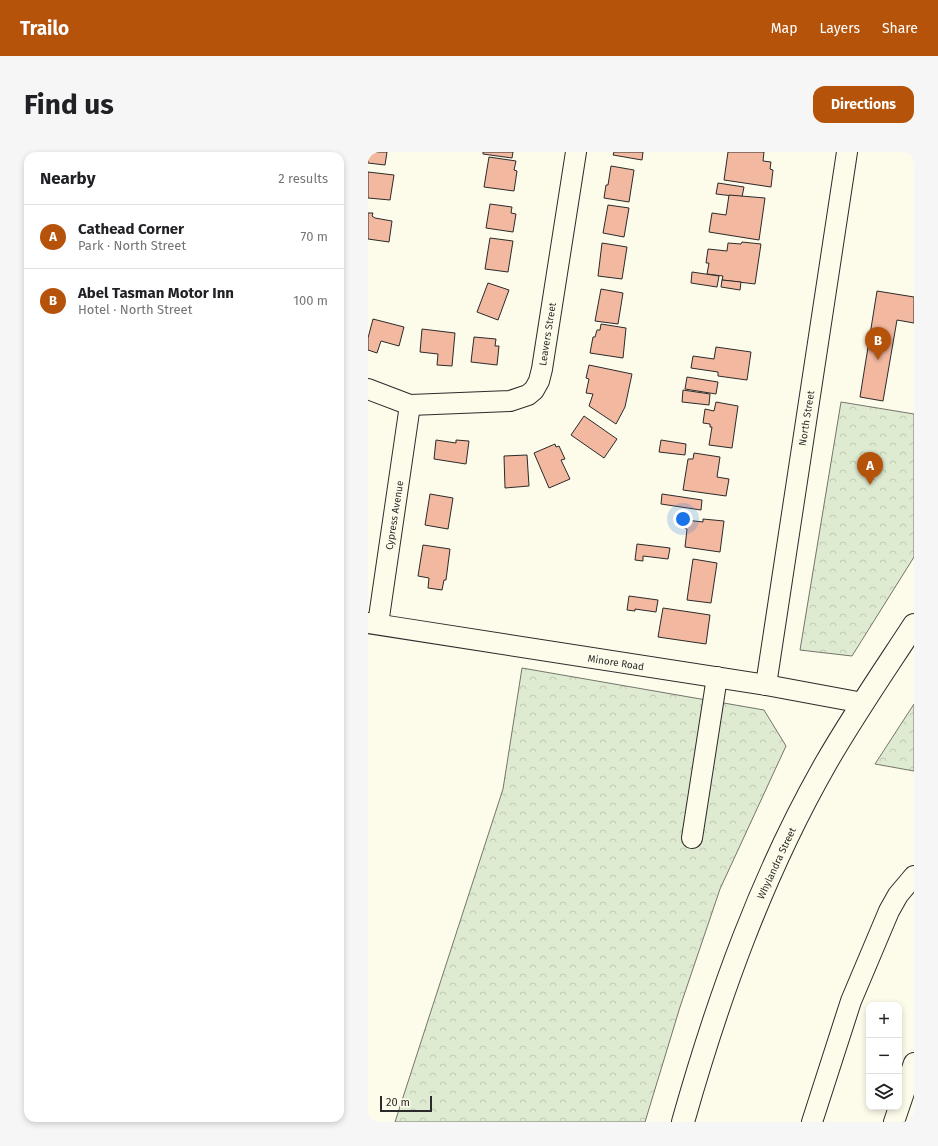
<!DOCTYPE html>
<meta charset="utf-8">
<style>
:root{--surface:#fff;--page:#f6f6f6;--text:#202124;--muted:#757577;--line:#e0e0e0;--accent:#b45309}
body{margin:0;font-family:"Fira Sans",sans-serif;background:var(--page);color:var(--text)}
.controls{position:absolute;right:12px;bottom:12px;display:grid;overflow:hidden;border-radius:8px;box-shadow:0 2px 6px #0003}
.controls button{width:36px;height:36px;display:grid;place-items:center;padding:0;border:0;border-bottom:1px solid var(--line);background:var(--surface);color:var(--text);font:20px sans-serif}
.scale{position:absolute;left:12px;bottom:10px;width:52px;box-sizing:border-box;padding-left:4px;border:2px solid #2b2b2b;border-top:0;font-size:11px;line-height:14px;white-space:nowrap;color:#2b2b2b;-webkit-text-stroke:3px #fdfbea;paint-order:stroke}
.you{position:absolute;left:315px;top:367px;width:14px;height:14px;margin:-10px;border:3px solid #fff;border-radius:50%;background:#1a73e8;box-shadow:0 0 0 6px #1a73e833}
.badge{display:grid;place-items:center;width:26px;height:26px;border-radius:50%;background:var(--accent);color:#fff;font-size:13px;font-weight:700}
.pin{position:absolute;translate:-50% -33px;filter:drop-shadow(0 1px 2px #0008)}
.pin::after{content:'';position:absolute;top:21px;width:14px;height:12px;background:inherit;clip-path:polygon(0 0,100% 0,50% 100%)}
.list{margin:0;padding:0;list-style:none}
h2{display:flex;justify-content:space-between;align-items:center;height:52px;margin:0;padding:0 16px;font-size:17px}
h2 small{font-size:13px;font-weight:400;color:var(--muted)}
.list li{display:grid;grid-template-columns:26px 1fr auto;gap:12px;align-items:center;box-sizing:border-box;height:64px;padding:0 16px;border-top:1px solid var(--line)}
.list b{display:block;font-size:15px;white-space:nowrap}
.list p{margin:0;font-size:13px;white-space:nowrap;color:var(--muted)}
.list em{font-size:13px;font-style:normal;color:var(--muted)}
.icon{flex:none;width:22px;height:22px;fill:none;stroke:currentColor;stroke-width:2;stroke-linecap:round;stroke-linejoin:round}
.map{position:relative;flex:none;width:546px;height:970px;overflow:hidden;border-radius:12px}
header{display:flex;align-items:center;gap:24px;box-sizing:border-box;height:56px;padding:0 20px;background:var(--accent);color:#fff}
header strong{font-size:19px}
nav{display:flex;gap:22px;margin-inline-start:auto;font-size:14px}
.intro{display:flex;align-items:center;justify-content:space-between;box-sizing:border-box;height:96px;padding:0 24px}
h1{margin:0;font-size:28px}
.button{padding:10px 18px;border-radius:12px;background:var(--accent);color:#fff;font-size:14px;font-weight:700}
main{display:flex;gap:24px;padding:0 24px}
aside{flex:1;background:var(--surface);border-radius:12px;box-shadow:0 2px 6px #0003}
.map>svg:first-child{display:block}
.park{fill:url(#park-crowns);stroke:#74746e}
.building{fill:#f2b8a0;stroke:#2b2b2b}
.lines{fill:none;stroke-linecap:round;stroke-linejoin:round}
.minor-casing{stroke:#2b2b2b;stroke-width:22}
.highway-casing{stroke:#2b2b2b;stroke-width:24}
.minor{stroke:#fdfbea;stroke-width:20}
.highway{stroke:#fdfbea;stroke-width:22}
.labels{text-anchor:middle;stroke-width:3;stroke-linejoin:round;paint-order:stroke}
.street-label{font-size:10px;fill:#2b2b2b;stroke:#fdfbea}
</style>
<header>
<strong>Trailo</strong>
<nav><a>Map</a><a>Layers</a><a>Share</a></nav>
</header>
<div class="intro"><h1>Find us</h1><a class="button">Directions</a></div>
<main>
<aside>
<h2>Nearby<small>2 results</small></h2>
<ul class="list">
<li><span class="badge">A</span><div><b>Cathead Corner</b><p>Park · North Street</p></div><em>70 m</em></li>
<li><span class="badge">B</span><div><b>Abel Tasman Motor Inn</b><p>Hotel · North Street</p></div><em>100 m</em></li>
</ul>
</aside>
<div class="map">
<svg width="546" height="970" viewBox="0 0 546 970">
<defs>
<pattern id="park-crowns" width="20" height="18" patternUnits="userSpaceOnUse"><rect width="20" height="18" fill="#deebd1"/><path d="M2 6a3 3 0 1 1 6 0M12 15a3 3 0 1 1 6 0" fill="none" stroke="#bfcab4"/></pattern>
</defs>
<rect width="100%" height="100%" fill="#fdfbea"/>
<g class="park">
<polygon points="473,250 546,262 546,405 484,504 432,498"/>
<polygon points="154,516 396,558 418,594 352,737 312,855 277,970 27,970 135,637"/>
<polygon points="546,552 546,619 507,612"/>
</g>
<g class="building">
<polygon points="0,0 19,0 17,13 0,11"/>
<polygon points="115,0 145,0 144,6 115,2"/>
<polygon points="246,0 275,0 274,8 245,3"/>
<polygon points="360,0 396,0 395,9 403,10 402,17 405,18 403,35 356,28"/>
<polygon points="121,5 148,9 146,18 149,19 146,39 116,35"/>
<polygon points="243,14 266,18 261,50 236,46 238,33 240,33"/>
<polygon points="0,20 26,23 22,48 0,46"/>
<polygon points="350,31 376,35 374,45 348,42"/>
<polygon points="361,43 397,46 391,88 341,80 344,61 358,63"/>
<polygon points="122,52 144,55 143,61 148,62 145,80 118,76"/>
<polygon points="240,53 261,56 256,85 235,81"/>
<polygon points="0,61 5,61 4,64 7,66 24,69 21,90 0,87"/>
<polygon points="122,86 145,89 140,120 117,117"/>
<polygon points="374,90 393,92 387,132 354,128 355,124 339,122 341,111 338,111 340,97 359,99 360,91 373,92"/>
<polygon points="234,91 259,95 254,127 230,124"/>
<polygon points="324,120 351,124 349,135 323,131"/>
<polygon points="354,128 373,130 372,138 353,135"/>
<polygon points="120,131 141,138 130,168 109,160"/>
<polygon points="233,137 255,141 250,172 227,169"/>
<polygon points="509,139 546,145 546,171 529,168 515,249 492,245"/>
<polygon points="5,167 36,175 31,194 13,189 9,201 0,198 0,186"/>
<polygon points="233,172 258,176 255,206 222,201 225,185 227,185 229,178 232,178"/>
<polygon points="54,177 87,181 84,214 69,213 70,202 52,200"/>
<polygon points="106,185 128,187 127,194 131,194 129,213 103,210"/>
<polygon points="348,195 383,200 379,228 350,224 350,220 323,216 325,204 346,207"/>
<polygon points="221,213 264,222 257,255 248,272 221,254 225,242 218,241 221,227 218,226"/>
<polygon points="319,225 350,230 348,242 317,237"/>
<polygon points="315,238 342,242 341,253 314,250"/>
<polygon points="348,250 370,254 364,296 341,293 344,275 342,275 342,272 335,271 337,257 346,259"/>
<polygon points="216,264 249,287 236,306 203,283"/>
<polygon points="68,288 88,291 88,288 101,289 98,312 66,307"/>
<polygon points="293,288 318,292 317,303 291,300"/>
<polygon points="187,292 188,295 191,294 197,307 193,308 202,327 181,336 166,301"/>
<polygon points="326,301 352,305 349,325 361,327 358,344 315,338 320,307 325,307"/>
<polygon points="159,303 161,334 137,336 136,304"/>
<polygon points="62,342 85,346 80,377 57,373"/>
<polygon points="294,342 334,348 333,358 293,352"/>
<polygon points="335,367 356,369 352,400 317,395 319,377 316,376 318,368 335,370"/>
<polygon points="269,392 302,396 300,407 275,404 275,409 267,408"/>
<polygon points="55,393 82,397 78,428 76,428 74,438 60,436 61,426 50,424"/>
<polygon points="325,407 349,411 343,451 319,448"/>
<polygon points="261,444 290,448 288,460 267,457 267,459 259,458"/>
<polygon points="295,456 342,463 338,492 290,485"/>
</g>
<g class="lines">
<g class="minor-casing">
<g id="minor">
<polyline points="0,237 42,253 142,249 160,243 166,238 171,229 174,217 208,0"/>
<polyline points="0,471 398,533 495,551"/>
<polyline points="10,472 42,253"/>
<polyline points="398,533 479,0"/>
<polyline points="324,686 349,525"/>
<polyline points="444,970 483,849 521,759 530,743 546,724"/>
<polyline points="526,970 546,911"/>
</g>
</g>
<g class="highway-casing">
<path id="highway" d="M315 970C350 846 394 723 458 611 485 564 516 519 546 473"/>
</g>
<use href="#minor" class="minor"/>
<use href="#highway" class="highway"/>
</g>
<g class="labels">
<g class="street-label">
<text transform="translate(179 182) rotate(-81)" y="4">Leavers Street</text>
<text transform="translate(438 266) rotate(-81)" y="4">North Street</text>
<text transform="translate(26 363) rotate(-81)" y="4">Cypress Avenue</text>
<text transform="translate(248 510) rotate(9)" y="4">Minore Road</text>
<text transform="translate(408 711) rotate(-65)" y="4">Whylandra Street</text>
</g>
</g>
</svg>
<div class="controls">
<button>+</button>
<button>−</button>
<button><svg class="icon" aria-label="layers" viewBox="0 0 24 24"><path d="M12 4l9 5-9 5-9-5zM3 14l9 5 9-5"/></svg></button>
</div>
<div class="scale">20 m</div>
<div class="you"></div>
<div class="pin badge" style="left:502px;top:333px">A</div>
<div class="pin badge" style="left:510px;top:208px">B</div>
</div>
</main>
